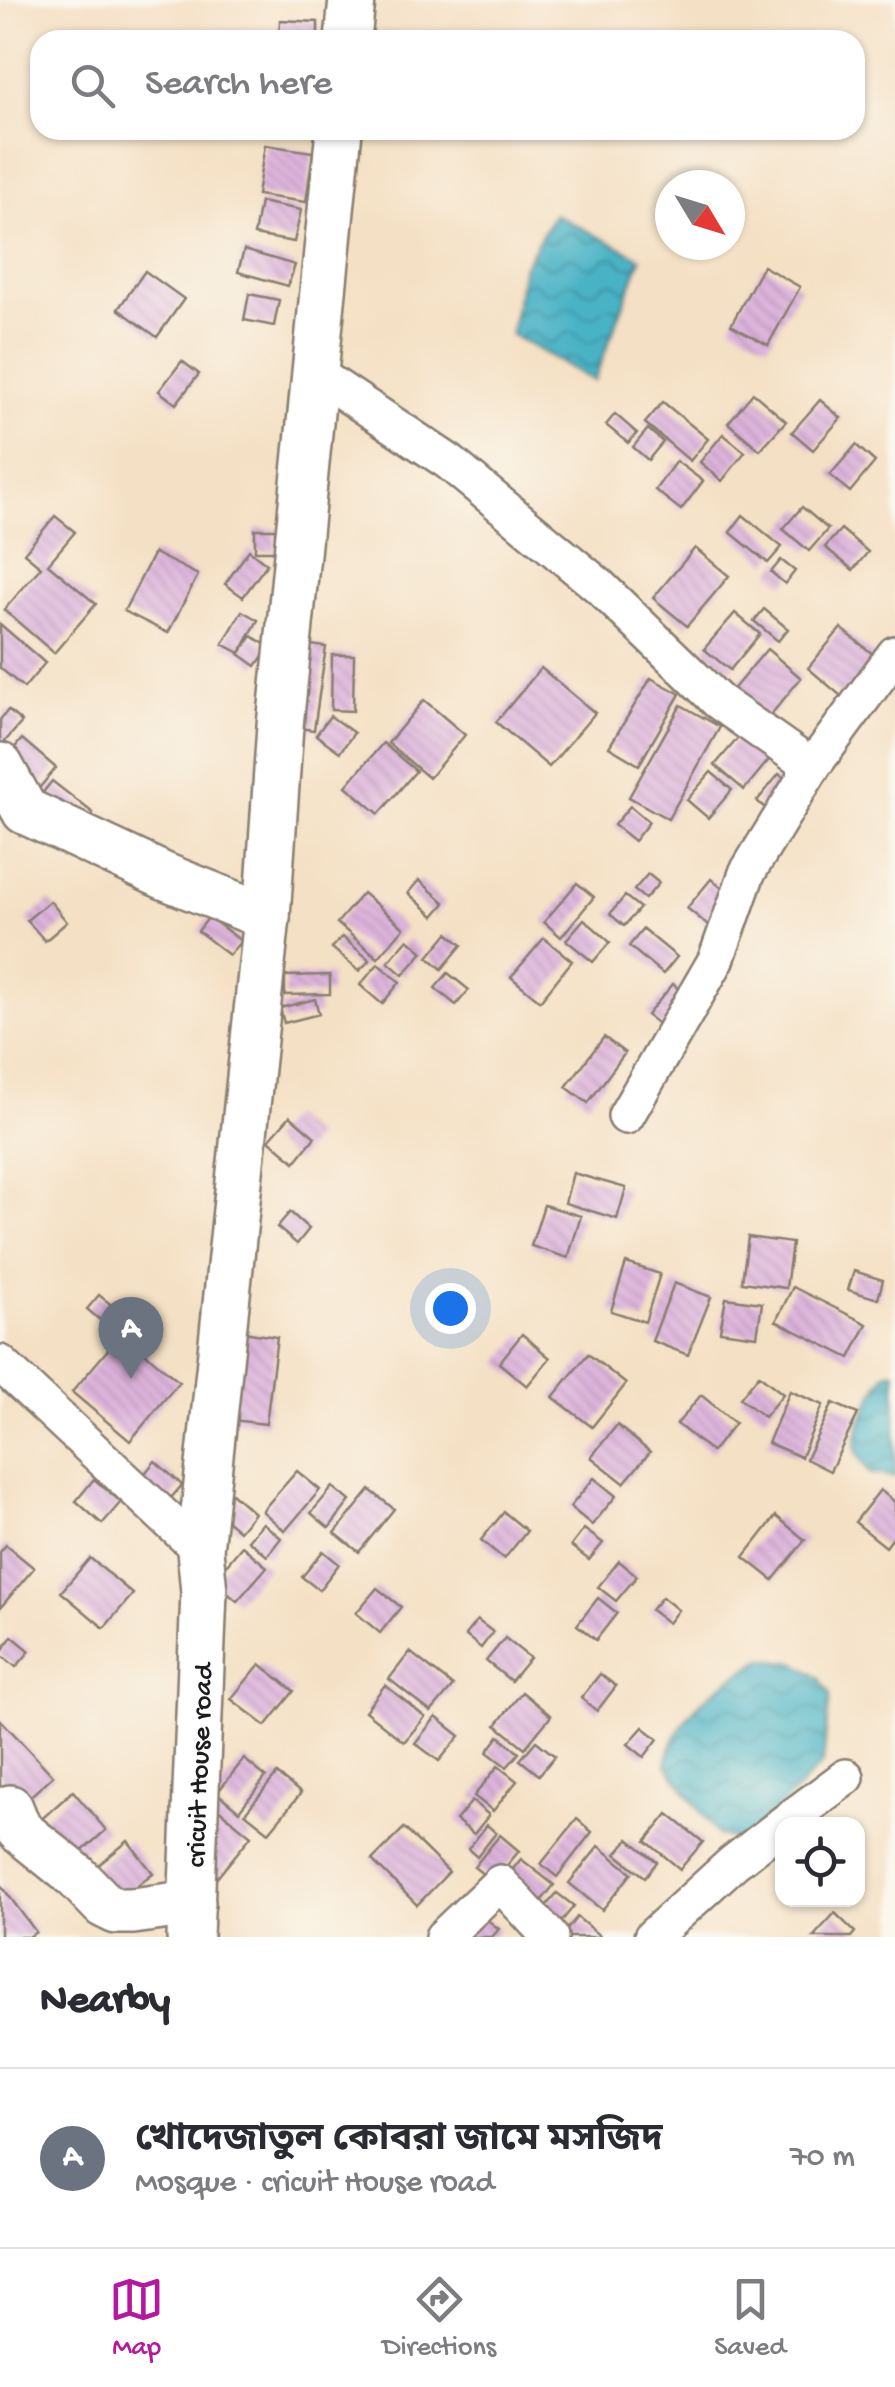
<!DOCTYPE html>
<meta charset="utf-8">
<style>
:root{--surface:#fff;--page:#f2f2f3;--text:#2b2b33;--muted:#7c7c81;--line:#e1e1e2;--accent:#b5179e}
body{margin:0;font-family:"Gochi Hand","Noto Sans Bengali",sans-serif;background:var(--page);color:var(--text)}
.controls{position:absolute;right:30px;bottom:30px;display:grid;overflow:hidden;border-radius:20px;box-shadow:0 2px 8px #0004}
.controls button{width:90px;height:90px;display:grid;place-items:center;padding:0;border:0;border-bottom:2px solid var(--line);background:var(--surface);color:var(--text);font:50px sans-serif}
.compass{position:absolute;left:655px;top:170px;width:90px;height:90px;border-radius:50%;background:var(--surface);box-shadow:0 2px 8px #0004;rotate:128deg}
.you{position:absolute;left:450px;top:1308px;width:35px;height:35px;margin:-25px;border:8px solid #fff;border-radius:50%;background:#1a73e8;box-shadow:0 0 0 15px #1a73e833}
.badge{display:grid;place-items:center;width:65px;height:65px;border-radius:50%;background:var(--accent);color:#fff;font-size:32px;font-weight:700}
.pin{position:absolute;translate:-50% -82px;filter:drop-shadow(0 2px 5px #0008)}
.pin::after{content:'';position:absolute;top:52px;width:35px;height:30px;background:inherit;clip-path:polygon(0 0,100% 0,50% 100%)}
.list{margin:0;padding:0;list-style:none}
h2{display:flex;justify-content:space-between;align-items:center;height:130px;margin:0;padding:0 40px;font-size:42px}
h2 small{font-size:32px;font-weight:400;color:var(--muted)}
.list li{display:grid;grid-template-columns:65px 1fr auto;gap:30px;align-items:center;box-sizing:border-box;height:180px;padding:0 40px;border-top:2px solid var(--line)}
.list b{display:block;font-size:38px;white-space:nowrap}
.list p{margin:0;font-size:32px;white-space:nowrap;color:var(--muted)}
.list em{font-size:32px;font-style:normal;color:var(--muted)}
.icon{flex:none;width:55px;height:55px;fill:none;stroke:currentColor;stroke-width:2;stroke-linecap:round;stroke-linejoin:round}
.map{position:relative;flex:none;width:895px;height:1937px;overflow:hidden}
.search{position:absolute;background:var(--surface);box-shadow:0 2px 8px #0004;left:30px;right:30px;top:30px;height:110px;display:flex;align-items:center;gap:25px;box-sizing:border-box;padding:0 35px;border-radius:30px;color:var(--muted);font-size:38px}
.sheet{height:310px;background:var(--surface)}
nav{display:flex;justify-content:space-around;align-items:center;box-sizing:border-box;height:140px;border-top:2px solid var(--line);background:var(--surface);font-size:28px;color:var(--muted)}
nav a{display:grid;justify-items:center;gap:5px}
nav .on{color:var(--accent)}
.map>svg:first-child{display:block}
.water{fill:url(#water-waves);stroke:#326871;stroke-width:2.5}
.building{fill:url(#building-back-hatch)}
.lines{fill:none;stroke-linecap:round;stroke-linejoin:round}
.minor-casing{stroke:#887e70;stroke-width:40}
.tertiary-casing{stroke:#887e70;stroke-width:50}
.minor{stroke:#fff;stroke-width:35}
.tertiary{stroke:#fff;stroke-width:45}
.labels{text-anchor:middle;stroke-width:8;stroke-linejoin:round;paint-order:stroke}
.street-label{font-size:28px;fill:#1c1c1c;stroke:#fbf7ec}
</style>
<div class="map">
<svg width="895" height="1937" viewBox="0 0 895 1937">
<defs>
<pattern id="water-waves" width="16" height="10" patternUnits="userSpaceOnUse" patternTransform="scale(2.5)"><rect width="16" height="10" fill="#48b3c6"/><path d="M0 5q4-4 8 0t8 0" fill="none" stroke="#3b91a0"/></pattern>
<pattern id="building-back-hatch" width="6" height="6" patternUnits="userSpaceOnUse" patternTransform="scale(2.5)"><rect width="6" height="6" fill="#ddb4dc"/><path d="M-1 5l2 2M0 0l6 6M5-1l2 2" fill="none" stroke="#bd9abc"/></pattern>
</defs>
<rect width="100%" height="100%" fill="#fbf7ec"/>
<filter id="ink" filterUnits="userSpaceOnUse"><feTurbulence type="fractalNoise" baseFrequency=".01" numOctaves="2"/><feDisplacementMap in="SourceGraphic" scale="20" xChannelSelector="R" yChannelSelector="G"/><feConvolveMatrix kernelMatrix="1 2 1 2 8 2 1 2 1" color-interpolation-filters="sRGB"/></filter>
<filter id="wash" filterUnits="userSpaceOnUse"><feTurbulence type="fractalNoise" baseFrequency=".0048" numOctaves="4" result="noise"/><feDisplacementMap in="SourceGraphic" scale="40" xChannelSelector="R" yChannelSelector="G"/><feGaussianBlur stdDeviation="2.25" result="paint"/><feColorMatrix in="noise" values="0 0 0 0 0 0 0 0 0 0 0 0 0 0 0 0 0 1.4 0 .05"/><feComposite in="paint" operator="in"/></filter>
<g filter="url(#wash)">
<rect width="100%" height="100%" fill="#f4e0c4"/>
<g class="water">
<polygon points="554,214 641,258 594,381 511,334 523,268"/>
<path d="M895 1371V1477L870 1473C867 1467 859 1458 857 1451 853 1431 875 1389 886 1373Z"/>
<path d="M763 1659 796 1663 819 1678 830 1694 823 1763 779 1808 738 1841 718 1835 666 1764C679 1709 717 1687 763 1659Z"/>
</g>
<g id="blocks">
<g class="building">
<polygon points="280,20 318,22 318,40 279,40"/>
<polygon points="265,145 313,152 306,202 257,195"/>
<polygon points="260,202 301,210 294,242 254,235"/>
<polygon points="244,250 295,265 288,286 238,272"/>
<polygon points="763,266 800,287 768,345 731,325"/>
<polygon points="145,271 184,299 157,337 118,309"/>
<polygon points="249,294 279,300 274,326 244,320"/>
<polygon points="182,361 199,374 176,404 159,391"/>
<polygon points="753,393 786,421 760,450 728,423"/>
<polygon points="820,400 841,418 813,450 792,432"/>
<polygon points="663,402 708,439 690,461 645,423"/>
<polygon points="615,414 637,433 628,443 606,425"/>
<polygon points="648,429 663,442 648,460 633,447"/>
<polygon points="723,434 745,452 722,481 700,462"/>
<polygon points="856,445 875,462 850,492 830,475"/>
<polygon points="676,461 703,481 681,510 655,490"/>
<polygon points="802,507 828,529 809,551 783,529"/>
<polygon points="743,515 782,547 768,563 730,532"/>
<polygon points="55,516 75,532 48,564 96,604 54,653 4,610 41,567 24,553"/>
<rect x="255" y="529" width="20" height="22"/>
<polygon points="841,529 868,552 853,570 825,547"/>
<polygon points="695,548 729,576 687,626 653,598"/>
<polygon points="249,550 267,564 243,597 225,584"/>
<polygon points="154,553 198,575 168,633 124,611"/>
<polygon points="781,560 795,571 785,584 771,572"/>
<polygon points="764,609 788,629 778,641 754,621"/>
<polygon points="242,611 258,620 240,653 223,644"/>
<polygon points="735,613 760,634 730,670 704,649"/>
<polygon points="0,624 45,663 24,688 0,668"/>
<polygon points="841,628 880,660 847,701 808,668"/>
<polygon points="252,636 269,647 256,666 239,654"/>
<polygon points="311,645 326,647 314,730 299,728"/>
<polygon points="767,649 801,678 765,722 730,693"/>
<polygon points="332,655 354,655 353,711 331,710"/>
<polygon points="541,668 595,713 549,767 496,722"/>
<polygon points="651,678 680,694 639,765 609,747"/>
<polygon points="424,700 465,735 429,778 388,743"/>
<polygon points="681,705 720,727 668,819 629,797"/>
<polygon points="8,710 22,722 0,747 0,720"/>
<polygon points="330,716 354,733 340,752 316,735"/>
<polygon points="744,731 772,756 744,790 715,765"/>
<polygon points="22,739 56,768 20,811 0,765"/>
<polygon points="383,743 416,771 379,814 346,786"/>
<polygon points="711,772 732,790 708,818 687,800"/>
<polygon points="779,774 793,787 771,813 757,801"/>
<polygon points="52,781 93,813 70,842 29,810"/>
<polygon points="630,806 649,822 634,841 614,825"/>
<polygon points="648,874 659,883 645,899 634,890"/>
<polygon points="711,879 734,898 709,926 687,908"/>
<polygon points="419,880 445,903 434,916 408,893"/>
<polygon points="577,883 594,897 561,937 544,922"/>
<polygon points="363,893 404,928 378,958 337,923"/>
<polygon points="625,896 640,908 624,926 610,914"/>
<polygon points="50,901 67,922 45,941 27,920"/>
<polygon points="209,917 241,941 229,955 198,931"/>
<polygon points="584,919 610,942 593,962 566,940"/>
<polygon points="643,929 677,957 663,974 629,946"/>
<polygon points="448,933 462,945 442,969 428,957"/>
<polygon points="342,937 370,960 359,971 332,948"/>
<polygon points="544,938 572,961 540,1001 511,977"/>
<polygon points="408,939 423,952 403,975 388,962"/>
<polygon points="378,964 400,982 382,1004 360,985"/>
<polygon points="448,973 469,990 456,1005 435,988"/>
<polygon points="330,975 330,994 285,995 285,976"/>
<polygon points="673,984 689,998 663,1028 647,1015"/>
<polygon points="315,999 319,1014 284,1023 280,1008"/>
<polygon points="604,1037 625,1053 588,1103 566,1087"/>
<polygon points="290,1116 315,1137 295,1162 269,1140"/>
<polygon points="573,1173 626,1188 617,1219 565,1203"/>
<polygon points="544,1205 581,1216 568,1258 531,1246"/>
<polygon points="290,1212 309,1229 297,1244 277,1227"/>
<polygon points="748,1237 792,1243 786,1288 742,1282"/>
<polygon points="626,1263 660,1274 645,1322 611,1311"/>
<polygon points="854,1271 883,1280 878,1299 848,1290"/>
<polygon points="674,1283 711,1297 688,1355 652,1341"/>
<polygon points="793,1287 867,1324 850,1358 776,1321"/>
<polygon points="99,1295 120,1312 107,1326 87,1309"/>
<polygon points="726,1298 762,1303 757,1336 720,1331"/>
<polygon points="242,1332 277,1337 266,1424 232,1420"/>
<polygon points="122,1333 179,1382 130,1441 72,1392"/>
<polygon points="522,1334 550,1358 527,1386 499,1363"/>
<polygon points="588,1354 626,1384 592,1427 553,1397"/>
<polygon points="759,1375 783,1394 764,1417 740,1398"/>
<polygon points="790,1391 823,1405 801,1457 768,1443"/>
<polygon points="701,1395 735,1423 712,1452 677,1424"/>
<polygon points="833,1403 858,1414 830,1471 806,1459"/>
<polygon points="617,1425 650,1452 624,1483 591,1457"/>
<polygon points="155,1461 182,1485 164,1506 137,1483"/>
<polygon points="297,1471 320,1490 285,1531 262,1511"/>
<polygon points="594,1478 616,1496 592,1525 570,1507"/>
<polygon points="94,1479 121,1502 102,1524 76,1501"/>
<polygon points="223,1486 254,1513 239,1531 208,1504"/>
<polygon points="333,1487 350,1501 329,1528 311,1513"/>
<polygon points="370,1490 394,1509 359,1552 335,1533"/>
<polygon points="880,1490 895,1502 895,1535 886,1547 855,1522"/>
<polygon points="504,1512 527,1531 504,1559 481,1540"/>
<polygon points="776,1516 805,1540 773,1580 744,1557"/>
<polygon points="263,1523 281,1538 267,1556 248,1540"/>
<polygon points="584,1529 603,1543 589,1560 571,1546"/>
<polygon points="6,1545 34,1568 0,1608 0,1552"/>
<polygon points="242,1546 267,1567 237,1601 213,1581"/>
<polygon points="323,1551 339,1564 319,1590 302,1577"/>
<polygon points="90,1558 133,1594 104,1628 61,1592"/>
<polygon points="619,1561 637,1576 616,1601 598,1587"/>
<polygon points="377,1588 401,1607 380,1633 356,1613"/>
<polygon points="662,1597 678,1610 668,1623 651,1610"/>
<polygon points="598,1598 617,1613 596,1640 577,1625"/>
<polygon points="477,1620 493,1632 481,1648 465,1635"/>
<polygon points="12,1636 30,1651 16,1667 0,1654"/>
<polygon points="505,1638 530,1658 511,1681 486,1661"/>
<polygon points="410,1652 453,1686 431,1712 389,1679"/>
<polygon points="260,1664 294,1691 266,1726 231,1699"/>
<polygon points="600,1674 616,1686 597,1711 581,1698"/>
<polygon points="385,1685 425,1717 404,1742 365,1711"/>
<polygon points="522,1692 551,1716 525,1748 496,1725"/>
<polygon points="436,1717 460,1736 439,1761 415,1743"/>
<polygon points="0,1719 53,1776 13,1812 0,1798"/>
<polygon points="643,1727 658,1739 644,1757 628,1744"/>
<polygon points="499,1736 519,1753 507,1767 487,1752"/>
<polygon points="536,1741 555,1756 539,1775 520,1760"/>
<polygon points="244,1759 266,1777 239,1811 217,1793"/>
<polygon points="498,1766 517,1781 493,1811 474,1796"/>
<polygon points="277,1774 301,1793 269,1832 245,1813"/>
<polygon points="73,1791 106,1830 71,1861 37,1823"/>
<polygon points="472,1801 489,1815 474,1834 456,1820"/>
<polygon points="217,1808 251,1836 203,1895"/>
<polygon points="668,1814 703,1842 680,1869 646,1841"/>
<polygon points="577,1819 592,1832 557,1877 541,1864"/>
<polygon points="487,1825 496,1833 477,1857 468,1849"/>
<polygon points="404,1828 449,1872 417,1905 372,1860"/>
<polygon points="500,1835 519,1851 493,1882 474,1867"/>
<polygon points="629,1839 657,1862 645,1877 616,1854"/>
<polygon points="128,1841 153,1873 116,1902 91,1871"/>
<polygon points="599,1846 632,1873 602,1910 569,1883"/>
<polygon points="521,1859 554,1885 537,1906 504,1880"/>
<polygon points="0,1884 36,1932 29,1937 0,1937"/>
<polygon points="557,1893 574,1906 557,1927 540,1913"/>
<polygon points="477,1912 499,1929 492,1937 457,1937"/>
<polygon points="835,1913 855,1932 851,1937 813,1937"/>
<polygon points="577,1917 601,1937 561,1937"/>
</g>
</g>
</g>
<g filter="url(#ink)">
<use href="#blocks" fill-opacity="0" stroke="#887e70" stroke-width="2.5"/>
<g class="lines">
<g class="minor-casing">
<g id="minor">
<polyline points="315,373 449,462 599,586 718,701 812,767"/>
<polyline points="626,1116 716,960 747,873 812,767 895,654"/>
<polyline points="0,1363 200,1550"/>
<polyline points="783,1824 846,1777"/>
<polyline points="443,1937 500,1883 550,1937"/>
<polyline points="652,1937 733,1863 782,1825"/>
</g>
</g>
<g class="tertiary-casing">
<g id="tertiary">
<polyline points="348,40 352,0"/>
<polyline points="0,766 25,811 164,876 267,917"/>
<polyline points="10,1808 19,1830 76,1876 104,1905 116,1911 133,1911 192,1903"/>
<path id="s1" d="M190 1937 204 1592 200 1550 267 917 280 726 339 130"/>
</g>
</g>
<use href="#minor" class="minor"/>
<use href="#tertiary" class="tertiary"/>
</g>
</g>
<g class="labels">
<g class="street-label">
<text dy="10" stroke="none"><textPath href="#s1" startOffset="172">cricuit House road</textPath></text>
</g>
</g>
</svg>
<div class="controls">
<button><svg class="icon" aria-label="locate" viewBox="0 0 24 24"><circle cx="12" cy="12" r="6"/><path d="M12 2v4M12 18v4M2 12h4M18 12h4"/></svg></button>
</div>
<svg class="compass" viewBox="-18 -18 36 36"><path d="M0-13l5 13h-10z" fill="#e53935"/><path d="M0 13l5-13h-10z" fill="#7c7c81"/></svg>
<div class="you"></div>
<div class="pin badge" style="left:131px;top:1379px;background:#6b7280">A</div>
<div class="search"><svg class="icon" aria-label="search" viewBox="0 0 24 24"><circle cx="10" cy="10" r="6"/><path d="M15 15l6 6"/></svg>Search here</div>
</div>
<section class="sheet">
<h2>Nearby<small></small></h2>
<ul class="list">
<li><span class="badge" style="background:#6b7280">A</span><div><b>খোদেজাতুল কোবরা জামে মসজিদ</b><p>Mosque · cricuit House road</p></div><em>70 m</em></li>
</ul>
</section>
<nav>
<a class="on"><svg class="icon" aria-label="map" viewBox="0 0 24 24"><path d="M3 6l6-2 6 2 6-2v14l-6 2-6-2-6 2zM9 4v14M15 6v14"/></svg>Map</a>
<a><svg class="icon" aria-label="directions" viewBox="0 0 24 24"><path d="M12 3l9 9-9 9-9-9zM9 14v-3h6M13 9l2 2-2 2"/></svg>Directions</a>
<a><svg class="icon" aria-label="saved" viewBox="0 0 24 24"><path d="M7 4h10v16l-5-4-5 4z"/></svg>Saved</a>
</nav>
